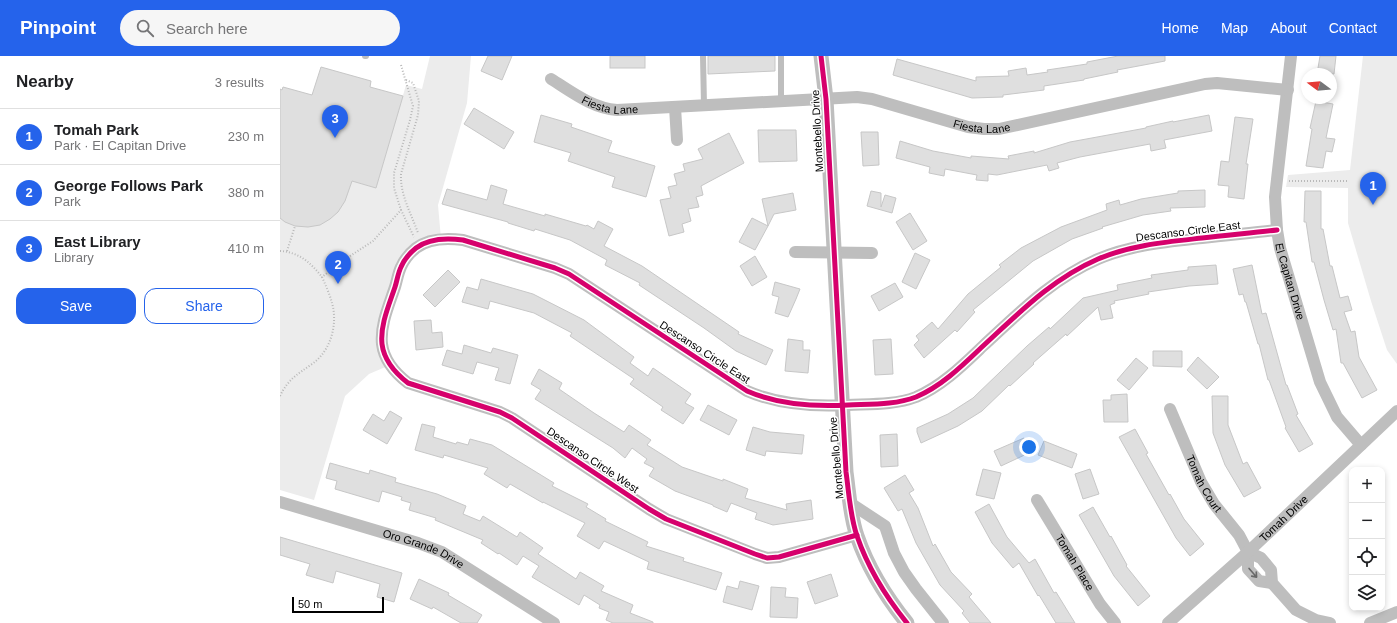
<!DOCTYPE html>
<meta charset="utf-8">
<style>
:root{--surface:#fff;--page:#f6f6f6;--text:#202124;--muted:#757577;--line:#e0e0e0;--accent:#2563eb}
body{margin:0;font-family:Helvetica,sans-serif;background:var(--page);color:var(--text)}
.controls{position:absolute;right:12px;bottom:12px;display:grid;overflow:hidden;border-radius:8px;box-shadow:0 2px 6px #0003}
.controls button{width:36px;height:36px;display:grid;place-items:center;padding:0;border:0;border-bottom:1px solid var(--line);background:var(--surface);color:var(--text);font:20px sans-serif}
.compass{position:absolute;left:1021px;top:12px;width:36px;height:36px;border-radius:50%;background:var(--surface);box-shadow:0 2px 6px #0003;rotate:286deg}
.scale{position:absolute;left:12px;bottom:10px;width:92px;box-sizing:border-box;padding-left:4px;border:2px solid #000;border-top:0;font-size:11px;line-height:14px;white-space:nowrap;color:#000;-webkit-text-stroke:3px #fff;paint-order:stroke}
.you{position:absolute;left:749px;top:391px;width:14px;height:14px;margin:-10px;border:3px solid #fff;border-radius:50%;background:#1a73e8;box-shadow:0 0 0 6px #1a73e833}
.badge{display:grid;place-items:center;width:26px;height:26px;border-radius:50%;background:var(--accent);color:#fff;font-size:13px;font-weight:700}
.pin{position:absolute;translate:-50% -33px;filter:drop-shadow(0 1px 2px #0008)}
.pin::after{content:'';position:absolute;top:21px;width:14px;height:12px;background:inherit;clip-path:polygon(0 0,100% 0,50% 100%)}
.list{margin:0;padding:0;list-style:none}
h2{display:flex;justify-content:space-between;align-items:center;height:52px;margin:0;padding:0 16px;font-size:17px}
h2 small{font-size:13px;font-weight:400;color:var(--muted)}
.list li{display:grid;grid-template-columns:26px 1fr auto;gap:12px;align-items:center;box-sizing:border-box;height:56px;padding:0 16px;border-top:1px solid var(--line)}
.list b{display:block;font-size:15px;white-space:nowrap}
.list p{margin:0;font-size:13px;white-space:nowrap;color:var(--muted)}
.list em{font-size:13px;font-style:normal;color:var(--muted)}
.actions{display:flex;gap:8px;padding:12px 16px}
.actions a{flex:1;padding:9px 0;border:1px solid var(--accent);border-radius:12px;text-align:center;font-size:14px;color:var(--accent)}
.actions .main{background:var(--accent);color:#fff}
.icon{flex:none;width:22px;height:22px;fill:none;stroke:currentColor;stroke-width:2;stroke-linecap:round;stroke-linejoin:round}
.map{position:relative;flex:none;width:1117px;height:567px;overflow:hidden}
header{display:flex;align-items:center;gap:24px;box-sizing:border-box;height:56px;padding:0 20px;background:var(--accent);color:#fff}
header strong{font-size:19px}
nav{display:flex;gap:22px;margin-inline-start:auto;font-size:14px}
.search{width:280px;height:36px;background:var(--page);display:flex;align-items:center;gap:10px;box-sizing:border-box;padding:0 14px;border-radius:22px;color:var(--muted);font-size:15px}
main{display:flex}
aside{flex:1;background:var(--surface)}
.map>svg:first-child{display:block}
.green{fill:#ececec}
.building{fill:#dfdfdf;stroke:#c7c7c7}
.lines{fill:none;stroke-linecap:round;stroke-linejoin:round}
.path{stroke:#b9b9b9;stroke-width:2;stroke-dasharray:1 2;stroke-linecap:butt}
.service{stroke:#bebebe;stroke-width:6}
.minor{stroke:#bebebe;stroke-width:12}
.tertiary{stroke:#bebebe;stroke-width:15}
.cycleway-casing{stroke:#fff;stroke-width:8}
.cycleway{stroke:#d6006c;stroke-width:5}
.oneway{stroke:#686868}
.labels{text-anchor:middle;stroke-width:3;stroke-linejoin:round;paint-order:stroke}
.street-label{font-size:11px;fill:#000;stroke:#fff}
</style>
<header>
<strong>Pinpoint</strong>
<div class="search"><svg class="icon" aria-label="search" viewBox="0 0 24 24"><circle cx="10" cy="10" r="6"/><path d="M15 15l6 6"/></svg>Search here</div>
<nav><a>Home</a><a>Map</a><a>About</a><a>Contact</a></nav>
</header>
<main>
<aside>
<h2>Nearby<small>3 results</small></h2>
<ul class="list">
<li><span class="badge">1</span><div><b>Tomah Park</b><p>Park · El Capitan Drive</p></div><em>230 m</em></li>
<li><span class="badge">2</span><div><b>George Follows Park</b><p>Park</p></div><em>380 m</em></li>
<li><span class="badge">3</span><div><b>East Library</b><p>Library</p></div><em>410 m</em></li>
</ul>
<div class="actions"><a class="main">Save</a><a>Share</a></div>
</aside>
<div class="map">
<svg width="1117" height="567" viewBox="0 0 1117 567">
<rect width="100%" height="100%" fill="#fff"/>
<g class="green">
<path d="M150 0H191L187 47 158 149 161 183 127 202 103 271 110 309 89 318 65 340 34 444 0 434V162L40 169C62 156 64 148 72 125L96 132 126 29 142 33Z"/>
<polygon points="1083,0 1117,0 1117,308 1107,294 1091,245 1068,167 1068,132 1006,131 1008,119 1070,114"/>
</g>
<g class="building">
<polygon points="208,0 232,0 222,24 201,15"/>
<rect x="330" y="0" width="35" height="12"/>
<polygon points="428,0 495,0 495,15 428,18"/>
<polygon points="838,0 885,0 885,5 837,14 838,16 804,23 804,24 764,30 764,34 723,39 723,41 692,42 613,19 617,3 696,25 696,21 729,20 728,15 746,12 747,19 768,16 767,14 807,8 807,6"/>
<polygon points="1040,0 1056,0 1054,18 1037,18"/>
<polygon points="41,11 91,25 90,31 123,40 96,132 72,125 65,145 58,156 50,163 40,169 28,171 15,170 5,166 0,162 0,33 2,34 3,31 32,39"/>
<polygon points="1036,45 1053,48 1046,82 1055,83 1052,96 1046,95 1043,112 1026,110 1032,73 1030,72"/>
<polygon points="194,52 234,76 224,93 184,68"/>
<polygon points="261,59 292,68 291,71 332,85 328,96 375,110 366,141 332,131 335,121 288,105 291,97 254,86"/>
<polygon points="929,59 932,75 884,84 886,92 871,95 870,88 800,101 777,107 779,112 769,115 767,109 717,119 708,118 708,125 696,124 697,119 665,113 664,120 649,117 650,111 616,102 620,85 653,95 691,102 691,100 729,103 728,100 754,95 754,97 790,86 866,72 866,71 893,65 893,66"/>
<polygon points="955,61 973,63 966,108 968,108 964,143 948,141 949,130 938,129 941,105 949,106"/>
<polygon points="478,74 516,74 517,105 479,106"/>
<polygon points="581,76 598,76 599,109 583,110"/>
<polygon points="449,77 464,107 421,130 423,139 416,141 419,151 408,153 411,165 402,168 404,176 389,180 380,144 391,142 388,131 397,129 394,118 405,115 403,108 423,103 418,93"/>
<polygon points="211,129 227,134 223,148 265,160 265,158 306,170 307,169 314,173 318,165 333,173 324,190 362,210 459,276 458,278 493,294 486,309 456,295 424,272 359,229 360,227 325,209 327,204 290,184 255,173 254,175 228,167 228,166 162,148 167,133 207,144"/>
<polygon points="925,134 925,151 890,152 891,155 863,159 822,171 823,172 792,183 753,205 693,254 695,256 677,276 675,274 644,302 634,289 639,284 636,280 652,266 658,273 688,238 721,211 719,209 741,192 781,171 827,154 826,148 839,144 840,149 861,143 898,137 898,135"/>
<polygon points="591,135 601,137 601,151 605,139 616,142 612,157 587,150"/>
<polygon points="1025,135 1041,135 1041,173 1043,173 1050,210 1052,210 1060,242 1068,240 1072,254 1064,256 1071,276 1075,275 1079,301 1097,334 1082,342 1063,307 1061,307 1056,273 1053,274 1044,244 1034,206 1032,206 1026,166 1024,166"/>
<polygon points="513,137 516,154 494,158 488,170 482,143"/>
<polygon points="630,157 647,185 633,194 616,166"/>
<polygon points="472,162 488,170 475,194 459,186"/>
<polygon points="635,197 650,204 636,233 622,226"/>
<polygon points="475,200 487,221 472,230 460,210"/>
<polygon points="936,209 938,228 909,230 868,236 869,238 834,245 835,247 830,249 833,262 821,264 818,251 787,280 786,278 753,307 754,308 730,330 729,329 702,355 678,370 641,387 637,376 637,372 668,358 693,342 747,290 769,271 770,273 803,242 838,234 837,229 872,222 871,219 908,214 908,211"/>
<polygon points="972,209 982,258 986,257 1006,329 1007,329 1018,358 1016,359 1033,388 1019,396 1005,372 1006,371 989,324 988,324 979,288 978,288 966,246 965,246 963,238 959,239 953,213"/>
<polygon points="168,214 180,226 155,251 143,239"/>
<polygon points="201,223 253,238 304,264 354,301 350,307 368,320 373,312 411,338 405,347 414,352 403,368 381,354 383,351 350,328 354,323 290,280 292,277 254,257 210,245 208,253 182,246 187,231 198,234"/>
<polygon points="495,226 520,233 516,243 508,261 495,257 499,241 492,239"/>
<polygon points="615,227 623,241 599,255 591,240"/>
<polygon points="151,264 152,277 162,276 163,291 136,294 134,265"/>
<polygon points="508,283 523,285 523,294 530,294 528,317 505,315"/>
<polygon points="611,283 613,318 595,319 593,284"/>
<polygon points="184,289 211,297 213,292 238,299 230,328 215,324 219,312 197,306 193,318 162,309 167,294 182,298"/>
<polygon points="873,295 902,295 902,311 873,310"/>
<polygon points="918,301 939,321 927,333 907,314"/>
<polygon points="856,302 868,312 849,334 837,324"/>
<polygon points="259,313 282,327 279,333 314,357 344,376 349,369 371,384 367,389 402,411 443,425 443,423 468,433 465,442 507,454 506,448 531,444 533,463 493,469 475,463 477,457 451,447 447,456 433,450 433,449 395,435 369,420 374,412 364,407 367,403 352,392 345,402 333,392 255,343 261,334 251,328"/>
<polygon points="847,338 848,366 824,366 823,344 831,344 831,339"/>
<polygon points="932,340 948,340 948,369 963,408 967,406 981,432 964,441 945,409 933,377"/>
<polygon points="428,349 457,364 449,379 420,364"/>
<polygon points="110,355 122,362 107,388 83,374 93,358 104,365"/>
<polygon points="142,368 155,371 153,381 176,388 177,386 188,389 190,383 212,389 274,427 272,430 308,448 306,451 326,463 325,465 368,486 366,490 404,502 403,505 442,517 436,534 367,513 369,506 324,485 319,493 297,480 305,467 263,446 263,447 230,428 227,432 204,418 208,412 164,399 163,402 135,394"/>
<polygon points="473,371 490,376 524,379 522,398 486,395 485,400 466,394"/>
<polygon points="855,373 868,397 866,398 889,439 890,438 904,463 924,488 910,500 896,482 839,381"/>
<polygon points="617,378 618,410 601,411 600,379"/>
<polygon points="744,382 751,396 721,410 714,395"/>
<polygon points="764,385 797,398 792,412 758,399"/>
<polygon points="50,407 89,418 90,414 116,422 115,426 157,438 186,450 183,458 200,465 203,460 237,481 240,476 263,492 258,498 296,523 300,516 324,530 321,535 353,549 350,557 373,566 373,567 333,567 326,564 329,556 319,552 320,549 304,539 299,549 252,521 259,510 243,500 237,509 219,497 218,498 201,487 203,484 155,464 156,462 129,454 131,447 121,444 122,441 102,435 99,446 55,433 57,425 46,422"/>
<polygon points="703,413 721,417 714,443 696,439"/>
<polygon points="810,413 819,438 803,443 795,418"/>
<polygon points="625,419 634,434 629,437 638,452 653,490 655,488 671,516 692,538 689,541 711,567 690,567 682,557 684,555 660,529 636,487 622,453 618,455 604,432"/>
<polygon points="709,448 727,481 749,507 755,503 774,537 776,536 795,567 776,567 759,539 758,540 739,507 733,512 712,487 695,456"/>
<polygon points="813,451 830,481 831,480 847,509 846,510 870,540 858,550 834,520 799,459"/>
<polygon points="0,481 122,517 114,546 97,541 100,528 56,515 53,527 26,519 30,508 0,499"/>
<polygon points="551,518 558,540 535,548 527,526"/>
<polygon points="139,523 169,537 168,539 202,559 197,567 181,567 153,551 152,553 130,543"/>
<polygon points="460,525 479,530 472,554 443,546 447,530 458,533"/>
<polygon points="491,531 506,532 505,541 518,542 517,562 490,561"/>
</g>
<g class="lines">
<g class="path">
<polyline points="121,9 133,50 130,64 114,117 114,132 121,154"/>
<path d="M126 24 133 27 139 45 138 59 121 118C120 139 131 157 138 177"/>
<polyline points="1009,125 1068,125"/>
<path d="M0 195C19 196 31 207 42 221"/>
<polyline points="7,195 15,170"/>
<path d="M0 340C8 323 18 318 32 308 51 295 58 268 52 247 50 239 46 230 42 221L64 204 93 185 121 154 134 181"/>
</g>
<g class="service">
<polyline points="85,0 86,0"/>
<polyline points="423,0 424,49"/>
<polyline points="501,45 501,0"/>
</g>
<g class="minor">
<path id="s1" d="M1011 0 995 141 997 174 1000 192 1040 326 1057 361 1081 389"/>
<path id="s2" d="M271 23C292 36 312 52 337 54L577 41 592 43 688 71 704 73H719L925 28 937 27 1008 34"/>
<polyline points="395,51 397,84"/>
<polyline points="515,196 592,197"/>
<path id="s3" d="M890 353 921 426 934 448 959 479 968 496V513L979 525 992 527"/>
<path id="s4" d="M757 444 820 548 835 567"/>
<path id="s5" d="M0 446 138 487 162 496 274 567"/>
<polyline points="570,447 605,470 614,497 624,516 636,533 663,567"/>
<path d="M577 479 499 501 487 502 475 498 386 463 369 453 232 362 220 356 128 327C115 317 104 304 102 288 100 269 109 249 115 231 117 225 118 217 121 211 124 204 131 196 136 192 149 182 168 182 183 184L275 212 289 218 467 335C499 349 533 351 568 349 591 348 615 349 636 341 662 330 683 309 703 290 740 256 772 223 818 203 851 189 886 186 922 182 947 179 972 177 997 174"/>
<polyline points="968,496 981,502 991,514 992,527 1016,554 1036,564 1050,567"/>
<path id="s6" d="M888 567 968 496 1117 355"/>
<polyline points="1090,567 1117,556"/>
</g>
<path class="tertiary" d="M541 0 546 43 566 416C569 437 570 460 577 480 588 512 606 541 627 567"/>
<g class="cycleway-casing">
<g id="cycleway">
<path d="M541 0 546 43 566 416C569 437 570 460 577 480 588 512 606 541 627 567"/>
<path d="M577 479 499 501 487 502 475 498 386 463 369 453 232 362 220 356 128 327C115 317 104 304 102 288 100 269 109 249 115 231 117 225 118 217 121 211 124 204 131 196 136 192 149 182 168 182 183 184L275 212 289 218 467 335C499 349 533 351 568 349 591 348 615 349 636 341 662 330 683 309 703 290 740 256 772 223 818 203 851 189 886 186 922 182 947 179 972 177 997 174"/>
</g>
</g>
<use href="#cycleway" class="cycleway"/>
</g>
<defs><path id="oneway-shaft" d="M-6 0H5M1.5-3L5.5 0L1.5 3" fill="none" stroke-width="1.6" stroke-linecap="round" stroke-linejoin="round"/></defs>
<use class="oneway" href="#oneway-shaft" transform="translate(973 517) rotate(49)"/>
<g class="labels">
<g class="street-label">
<text dy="4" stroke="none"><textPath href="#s2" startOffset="66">Fiesta Lane</textPath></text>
<text dy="4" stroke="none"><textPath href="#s2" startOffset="443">Fiesta Lane</textPath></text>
<text transform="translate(537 75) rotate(-93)" y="4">Montebello Drive</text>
<text transform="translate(908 175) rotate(-7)" y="4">Descanso Circle East</text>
<text dy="4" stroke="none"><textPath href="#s1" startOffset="228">El Capitan Drive</textPath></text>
<text transform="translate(425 296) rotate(33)" y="4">Descanso Circle East</text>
<text transform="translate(556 402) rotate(-95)" y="4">Montebello Drive</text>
<text transform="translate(313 404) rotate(34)" y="4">Descanso Circle West</text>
<text dy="4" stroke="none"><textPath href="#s3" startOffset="82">Tomah Court</textPath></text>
<text dy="4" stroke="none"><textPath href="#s6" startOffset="156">Tomah Drive</textPath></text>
<text dy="4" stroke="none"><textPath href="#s5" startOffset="151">Oro Grande Drive</textPath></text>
<text dy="4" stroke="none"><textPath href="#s4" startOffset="73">Tomah Place</textPath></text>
</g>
</g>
</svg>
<div class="controls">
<button>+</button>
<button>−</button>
<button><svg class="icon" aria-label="locate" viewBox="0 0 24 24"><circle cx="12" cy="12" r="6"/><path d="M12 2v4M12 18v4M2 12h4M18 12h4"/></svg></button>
<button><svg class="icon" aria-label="layers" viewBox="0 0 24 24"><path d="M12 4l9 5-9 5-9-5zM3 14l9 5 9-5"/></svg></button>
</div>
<svg class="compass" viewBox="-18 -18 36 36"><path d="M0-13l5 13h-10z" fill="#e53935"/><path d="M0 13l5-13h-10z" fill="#757577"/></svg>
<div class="scale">50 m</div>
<div class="you"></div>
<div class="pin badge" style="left:1093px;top:149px">1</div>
<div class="pin badge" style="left:58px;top:228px">2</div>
<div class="pin badge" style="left:55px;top:82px">3</div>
</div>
</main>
